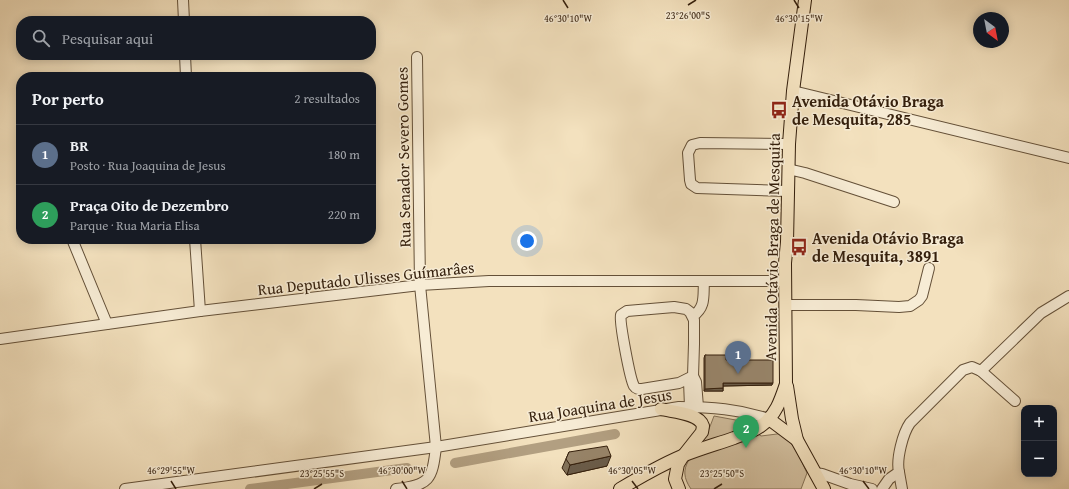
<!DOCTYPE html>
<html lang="pt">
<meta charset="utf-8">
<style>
:root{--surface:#171b24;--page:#242831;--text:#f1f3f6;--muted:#9ea1a6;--line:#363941;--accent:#c59692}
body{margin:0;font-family:"Gentium Book Plus",serif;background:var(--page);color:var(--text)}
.controls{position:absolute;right:12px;bottom:12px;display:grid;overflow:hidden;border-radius:8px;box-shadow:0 2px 10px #0003}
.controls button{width:36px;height:36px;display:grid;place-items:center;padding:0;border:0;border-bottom:1px solid var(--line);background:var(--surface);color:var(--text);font:20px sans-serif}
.compass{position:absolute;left:973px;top:12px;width:36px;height:36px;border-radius:50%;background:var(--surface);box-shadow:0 2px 10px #0003;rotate:148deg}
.you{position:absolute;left:527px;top:241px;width:14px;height:14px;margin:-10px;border:3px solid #fff;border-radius:50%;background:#1a73e8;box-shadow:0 0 0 6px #1a73e833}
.badge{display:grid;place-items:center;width:26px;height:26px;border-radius:50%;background:var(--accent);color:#fff;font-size:13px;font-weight:700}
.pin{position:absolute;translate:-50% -33px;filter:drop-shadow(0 1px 2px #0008)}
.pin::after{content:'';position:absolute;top:21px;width:14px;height:12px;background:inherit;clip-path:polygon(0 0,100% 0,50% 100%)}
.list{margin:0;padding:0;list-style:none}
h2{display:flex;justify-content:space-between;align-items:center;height:52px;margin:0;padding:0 16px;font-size:17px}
h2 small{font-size:13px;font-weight:400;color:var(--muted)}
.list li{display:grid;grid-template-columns:26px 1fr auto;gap:12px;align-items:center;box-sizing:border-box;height:60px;padding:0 16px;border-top:1px solid var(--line)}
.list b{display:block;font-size:15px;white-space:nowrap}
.list p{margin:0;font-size:13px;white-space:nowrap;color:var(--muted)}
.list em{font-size:13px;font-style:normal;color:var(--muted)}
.icon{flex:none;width:22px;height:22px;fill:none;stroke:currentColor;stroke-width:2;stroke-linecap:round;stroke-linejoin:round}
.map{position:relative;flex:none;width:1069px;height:489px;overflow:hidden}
.search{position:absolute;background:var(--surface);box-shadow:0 2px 10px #0003;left:16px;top:16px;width:360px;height:44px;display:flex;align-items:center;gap:10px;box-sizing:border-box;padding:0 14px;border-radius:16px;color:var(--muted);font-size:15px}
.panel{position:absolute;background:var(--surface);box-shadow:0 2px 10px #0003;left:16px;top:72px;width:360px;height:172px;border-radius:16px}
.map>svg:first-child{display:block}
.green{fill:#d3c0a0;stroke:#847056}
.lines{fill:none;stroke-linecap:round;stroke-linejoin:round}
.canal{stroke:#b29f81;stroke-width:10}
.minor-casing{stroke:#645038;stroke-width:12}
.major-casing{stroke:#341f0c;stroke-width:14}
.minor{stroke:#f7ecd5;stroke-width:10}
.major{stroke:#f3e1be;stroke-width:12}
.wall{fill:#82725a;stroke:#341f0c}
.shaded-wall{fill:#6a5c4a;stroke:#341f0c}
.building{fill:#978469;stroke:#341f0c}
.ticks{fill:none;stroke:#341f0c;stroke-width:1.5}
.labels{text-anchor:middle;stroke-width:3;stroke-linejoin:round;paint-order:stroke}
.poi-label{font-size:16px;font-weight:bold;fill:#341f0c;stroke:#f7ecd5;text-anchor:start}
.street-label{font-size:16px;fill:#341f0c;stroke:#f7ecd5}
.ticks-label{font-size:10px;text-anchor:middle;fill:#341f0c;stroke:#f7ecd5;stroke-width:3;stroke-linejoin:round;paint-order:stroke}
</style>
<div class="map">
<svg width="1069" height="489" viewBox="0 0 1069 489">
<rect width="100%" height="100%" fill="#f3e1be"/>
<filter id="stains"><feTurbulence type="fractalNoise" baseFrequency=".005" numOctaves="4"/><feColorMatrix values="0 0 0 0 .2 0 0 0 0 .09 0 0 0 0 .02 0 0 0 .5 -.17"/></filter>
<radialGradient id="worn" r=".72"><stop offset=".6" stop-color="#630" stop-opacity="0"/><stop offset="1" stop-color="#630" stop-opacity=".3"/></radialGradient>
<path class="green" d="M714 416 741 421 761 436 777 434 785 432 799 456 807 473 801 489H691C675 466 694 457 704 439 708 432 711 424 714 416Z"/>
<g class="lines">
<g class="canal">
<polyline points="455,463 615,434"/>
<polyline points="250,489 407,468"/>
</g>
<g class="minor-casing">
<g id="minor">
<polyline points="183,0 184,21"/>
<polyline points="185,55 186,77"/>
<polyline points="793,91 1069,158"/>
<polyline points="788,169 805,173 894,202"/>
<polyline points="788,191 697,188 691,184 690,180 688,153 692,145 700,143 789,144"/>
<polyline points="72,239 107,324"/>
<polyline points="195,239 200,311"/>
<polyline points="786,305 856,305 899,307 910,306 919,300 922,296 929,268"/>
<path d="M693 316C706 307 703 296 704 281"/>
<polyline points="0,339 200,311 420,285 489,281 786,281"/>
<polyline points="981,371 1041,313 1069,296"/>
<polyline points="693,376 696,382 698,407"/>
<path d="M690 407 689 381 693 376 694 344V320L690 312 686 309 674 307 627 311 621 315C619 321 630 379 634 386 636 389 638 389 642 389L679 383 693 376"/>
<polyline points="899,472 902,489"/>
<polyline points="815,473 822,474 850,484 872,489"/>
<path d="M125 489 436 447 679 407C712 407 738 409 769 419"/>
<path d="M396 489C430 485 432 480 436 447L420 285 417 57"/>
<path d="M882 489 889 479 899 472C896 459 903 433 910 423L963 370 972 367 981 371 1015 401"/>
</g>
</g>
<g class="major-casing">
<g id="major">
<polyline points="787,386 792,419 797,440 824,489"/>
<path d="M661 409C673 412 699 413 703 426L702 432 683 456 678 464 675 479 679 489"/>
<polyline points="769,419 797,440"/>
<path d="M620 489C640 477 661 465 682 456 699 449 717 444 734 438 744 434 754 432 762 425 776 415 781 399 786 384L785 263 787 242 789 144 793 91 805 0"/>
</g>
</g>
<use href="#minor" class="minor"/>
<use href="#major" class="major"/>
</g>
<g class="wall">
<polygon points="705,355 726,360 772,385 723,386 723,391 704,391 704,358"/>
<polygon points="569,452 607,466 567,475 562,468"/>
</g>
<g class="shaded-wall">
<polygon points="723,383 773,383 772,385 723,386"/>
<polygon points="723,388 723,391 704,391 705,389"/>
<polygon points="611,456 607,466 567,475 570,465"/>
</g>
<g class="building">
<polygon points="705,355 726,355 726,360 773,360 773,383 723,383 723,388 705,389"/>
<polygon points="607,446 611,456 570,465 566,459 569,452"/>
</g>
<path class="ticks" d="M563 0 568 8M794 0 799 8M688 5 696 0M171 481 176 489M402 481 407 489M632 481 638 489M863 481 869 489M314 489 322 484M714 489 722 484"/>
<defs>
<g id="bus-bare" transform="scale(1.38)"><path d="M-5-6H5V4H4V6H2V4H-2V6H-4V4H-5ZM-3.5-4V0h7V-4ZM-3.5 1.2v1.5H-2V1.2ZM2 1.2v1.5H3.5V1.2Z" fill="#8f2418" stroke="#f7ecd5" stroke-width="2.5" paint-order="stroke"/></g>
</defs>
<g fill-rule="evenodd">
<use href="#bus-bare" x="779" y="110"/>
<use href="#bus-bare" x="799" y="247"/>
</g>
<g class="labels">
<g class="poi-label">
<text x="792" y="107">Avenida Otávio Braga<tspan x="792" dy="18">de Mesquita, 285</tspan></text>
<text x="812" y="244">Avenida Otávio Braga<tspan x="812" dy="18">de Mesquita, 3891</tspan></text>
</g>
<g class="street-label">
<text transform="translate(403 157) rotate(-91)" y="6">Rua Senador Severo Gomes</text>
<text transform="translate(772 247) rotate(-89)" y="6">Avenida Otávio Braga de Mesquita</text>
<text transform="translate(366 278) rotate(-6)" y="6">Rua Deputado Ulisses Guímarâes</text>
<text transform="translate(600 405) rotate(-9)" y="6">Rua Joaquina de Jesus</text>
</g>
</g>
<g class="ticks-label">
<text x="688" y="19">23°26'00"S</text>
<text x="799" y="22">46°30'15"W</text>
<text x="568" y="22">46°30'10"W</text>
<text x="171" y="474">46°29'55"W</text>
<text x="402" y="474">46°30'00"W</text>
<text x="632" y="474">46°30'05"W</text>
<text x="863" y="474">46°30'10"W</text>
<text x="322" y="477">23°25'55"S</text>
<text x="722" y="477">23°25'50"S</text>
</g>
<rect width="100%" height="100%" filter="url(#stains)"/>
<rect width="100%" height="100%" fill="url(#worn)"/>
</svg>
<div class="controls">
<button>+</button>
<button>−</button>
</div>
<svg class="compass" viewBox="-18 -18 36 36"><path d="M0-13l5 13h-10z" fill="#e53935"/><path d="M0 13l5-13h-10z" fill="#9ea1a6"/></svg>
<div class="you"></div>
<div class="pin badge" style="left:738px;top:374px;background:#5c6f8a">1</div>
<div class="pin badge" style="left:746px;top:448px;background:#2e9e5b">2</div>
<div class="search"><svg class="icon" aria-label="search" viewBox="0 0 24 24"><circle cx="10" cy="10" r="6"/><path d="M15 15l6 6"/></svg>Pesquisar aqui</div>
<section class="panel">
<h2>Por perto<small>2 resultados</small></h2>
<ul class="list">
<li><span class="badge" style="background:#5c6f8a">1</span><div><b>BR</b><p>Posto · Rua Joaquina de Jesus</p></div><em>180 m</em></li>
<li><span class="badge" style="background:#2e9e5b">2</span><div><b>Praça Oito de Dezembro</b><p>Parque · Rua Maria Elisa</p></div><em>220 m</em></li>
</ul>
</section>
</div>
